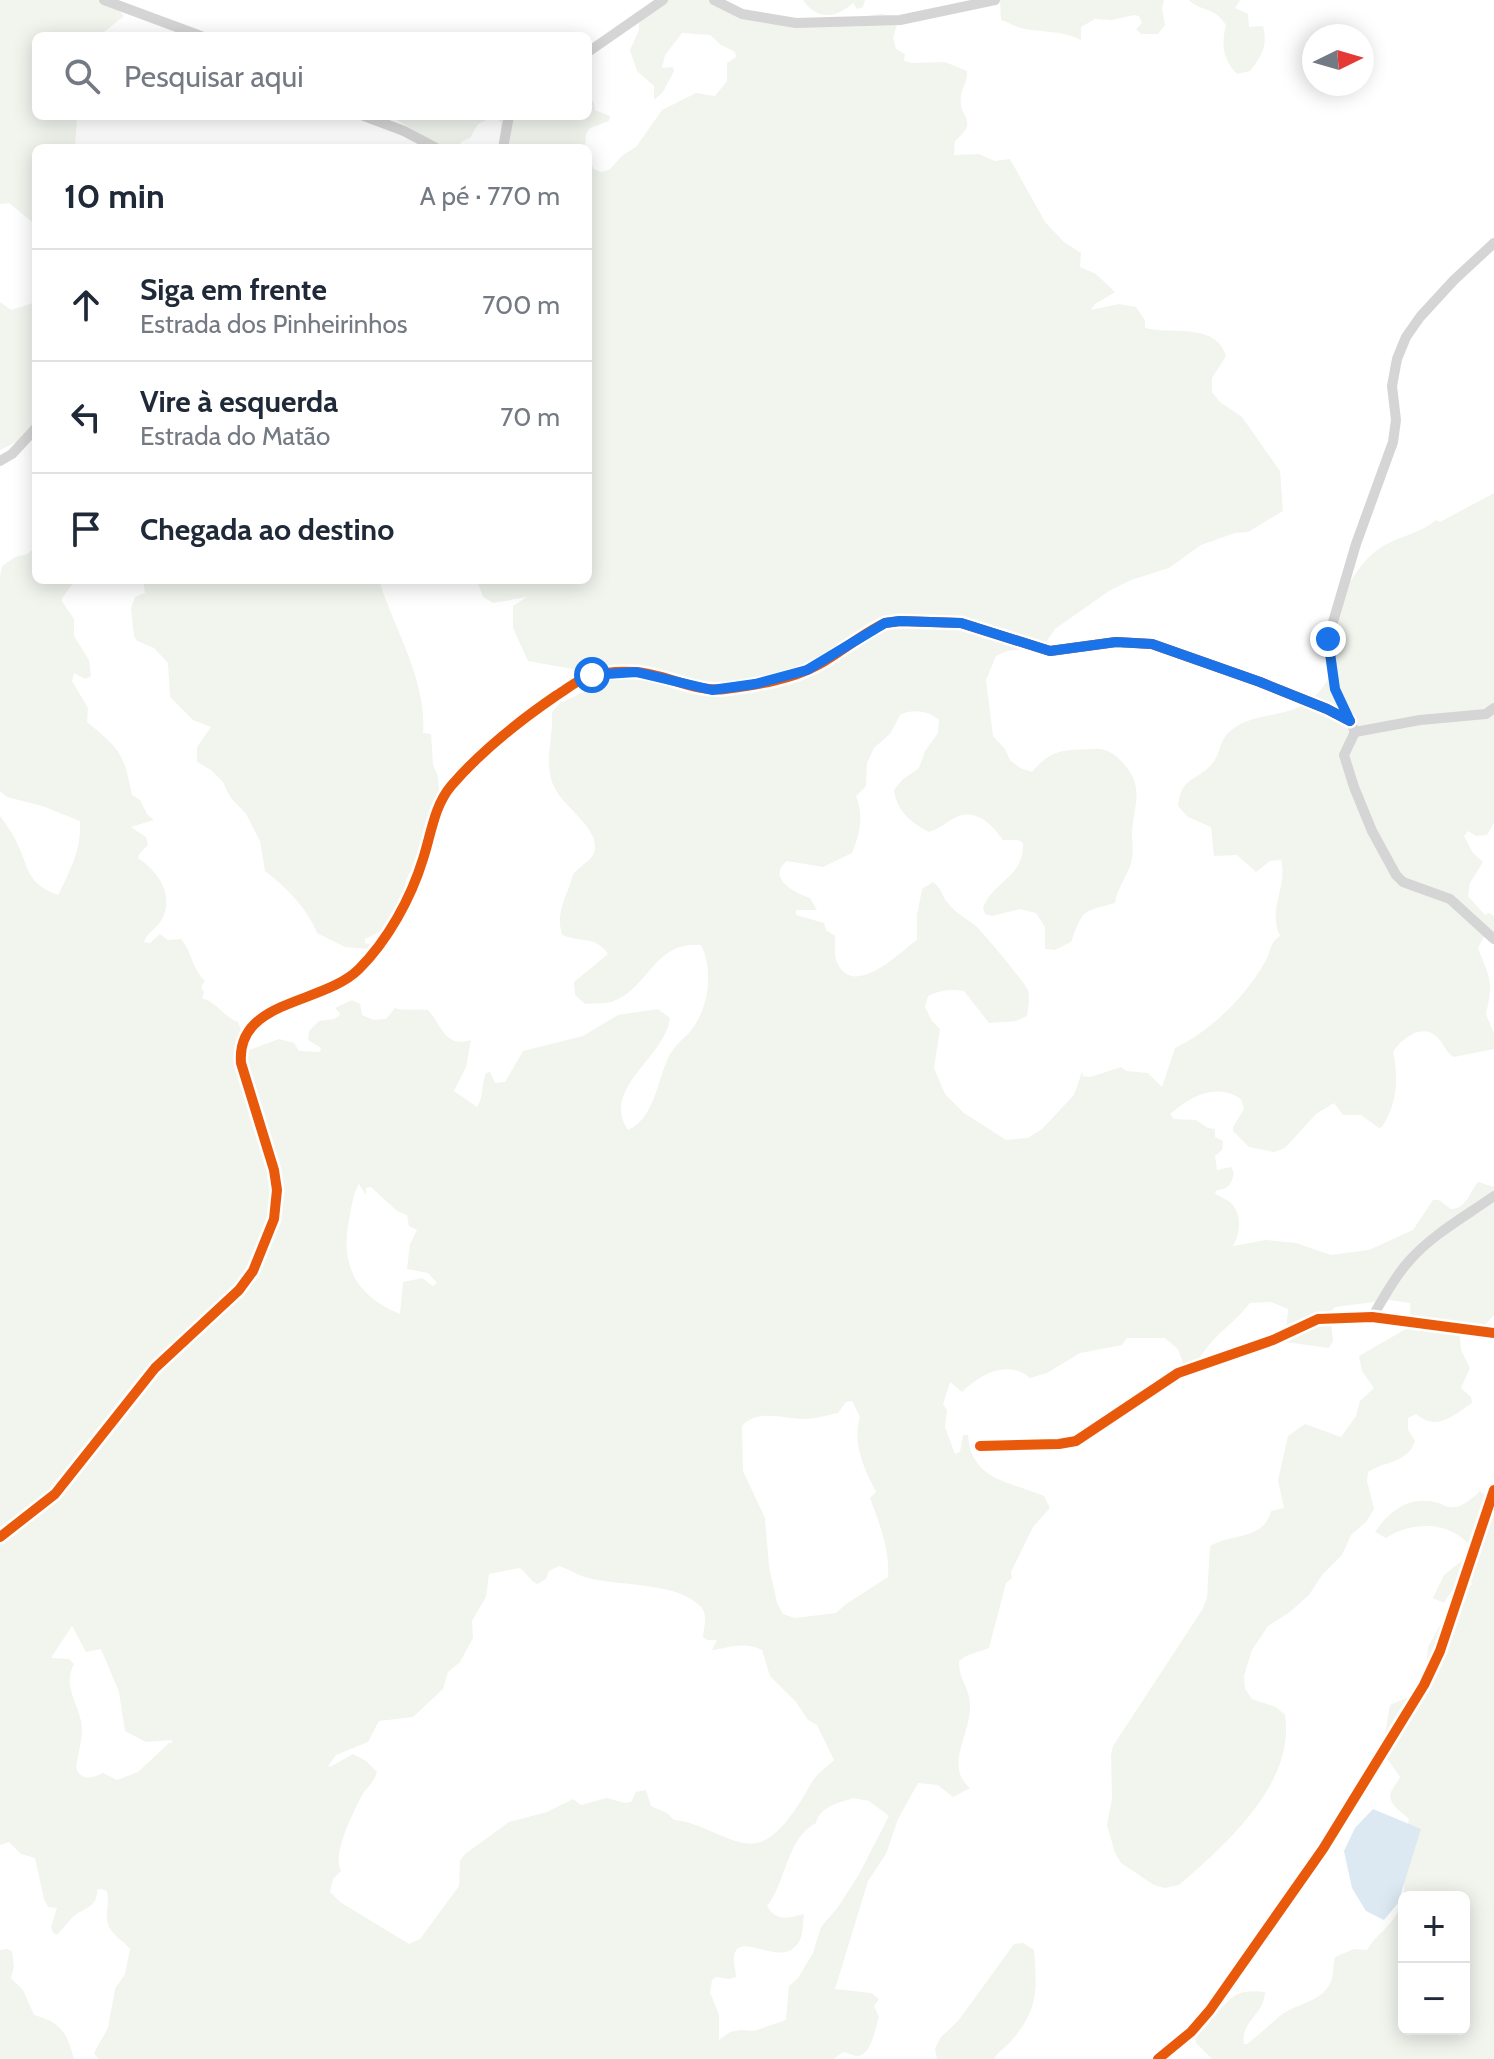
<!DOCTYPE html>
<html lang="pt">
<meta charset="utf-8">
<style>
:root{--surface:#fff;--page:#f6f6f7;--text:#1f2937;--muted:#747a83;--line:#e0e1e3}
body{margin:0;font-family:Cabin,sans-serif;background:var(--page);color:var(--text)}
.controls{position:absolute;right:24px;bottom:24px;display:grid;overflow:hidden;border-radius:12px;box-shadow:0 4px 20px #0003}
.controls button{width:72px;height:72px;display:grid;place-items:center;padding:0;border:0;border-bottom:2px solid var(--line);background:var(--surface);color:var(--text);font:40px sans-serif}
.compass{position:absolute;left:1302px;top:24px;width:72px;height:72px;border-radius:50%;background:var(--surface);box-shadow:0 4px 20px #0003;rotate:85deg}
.stop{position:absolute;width:24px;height:24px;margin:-18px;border:6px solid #1a73e8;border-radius:50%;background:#fff}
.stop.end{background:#1a73e8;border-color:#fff;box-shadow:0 2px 8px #0008}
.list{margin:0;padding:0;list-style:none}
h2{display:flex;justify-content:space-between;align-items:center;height:104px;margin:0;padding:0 32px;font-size:34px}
h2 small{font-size:26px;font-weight:400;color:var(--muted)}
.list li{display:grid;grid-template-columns:52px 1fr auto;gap:24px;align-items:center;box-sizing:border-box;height:112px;padding:0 32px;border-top:2px solid var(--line)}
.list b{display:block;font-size:30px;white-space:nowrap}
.list p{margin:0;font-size:26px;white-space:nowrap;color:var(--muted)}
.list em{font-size:26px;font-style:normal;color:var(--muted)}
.icon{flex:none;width:44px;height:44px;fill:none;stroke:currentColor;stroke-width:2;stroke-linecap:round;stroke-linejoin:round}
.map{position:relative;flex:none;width:1494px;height:2059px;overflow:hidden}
.search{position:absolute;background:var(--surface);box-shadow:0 4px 20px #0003;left:32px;top:32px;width:560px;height:88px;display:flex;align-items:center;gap:20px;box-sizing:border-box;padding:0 28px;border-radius:12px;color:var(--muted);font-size:30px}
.panel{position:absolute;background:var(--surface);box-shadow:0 4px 20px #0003;left:32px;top:144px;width:560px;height:440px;border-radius:12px}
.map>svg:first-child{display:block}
.green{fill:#f1f5ee;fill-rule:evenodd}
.water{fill:#dce9f2}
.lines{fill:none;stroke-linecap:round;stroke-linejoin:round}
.minor{stroke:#d5d5d5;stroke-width:10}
.cycleway-casing{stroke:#fff;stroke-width:15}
.cycleway{stroke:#e8590c;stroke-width:10}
.route{stroke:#1a73e8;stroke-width:10}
</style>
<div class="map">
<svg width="1494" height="2059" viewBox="0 0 1494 2059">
<rect width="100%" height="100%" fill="#fff"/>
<g class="green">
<polygon points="0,0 110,0 124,16 99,36 36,36 36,116 77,116 75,148 36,148 36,225 9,203 0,204"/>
<path d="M657 0H725L755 15 821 24 880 14 895 16 898 21 893 38 896 49 905 54 904 61 912 63 945 62 967 71C968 81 962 87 961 96 957 118 981 119 955 141L954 155 979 154 995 161 1010 159 1045 222 1064 242 1081 253 1080 267 1096 274 1115 292 1095 304 1091 310 1119 304 1136 307 1145 320V328C1172 335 1216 322 1226 356L1212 378V392L1220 402 1242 417 1280 471 1283 511 1248 532 1235 533 1201 545 1169 568 1131 580 1109 591 1055 629 1047 641 1036 648 1007 651 996 656 986 680 993 736 1005 749 1010 760 1020 768 1032 772C1051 749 1064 750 1092 749 1106 748 1114 753 1123 763 1145 787 1134 804 1132 832 1132 843 1134 852 1131 863 1127 877 1117 888 1115 903 1082 912 1083 909 1071 942L1055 950 1045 949V927L1036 913 1020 909 992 916 985 914 983 908C994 880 1024 878 1023 843L1018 840H1003C994 827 978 809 959 816 948 820 940 829 929 832 911 823 897 811 894 790L902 780 919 768 925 751 938 733 939 720C930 711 911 708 900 715L890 734 874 748 867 763 866 786 856 796C864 817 860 833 852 853L823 867 787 861C766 878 795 893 810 898L817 910H796V915L824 923 826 930 835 936C835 943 834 956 837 962 853 1000 900 952 917 940V915L922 889 933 882C944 891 940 893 947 902 954 912 967 919 976 926 981 930 1025 983 1028 990 1030 998 1028 1008 1027 1016L1016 1021 989 1023 964 991C951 989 941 990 928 996L925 1007 932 1021 940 1029 934 1068 945 1094 964 1113 1006 1140 1028 1138 1042 1129 1074 1095 1082 1072 1083 1076 1090 1077 1121 1067 1126 1071 1148 1073 1162 1087 1175 1048C1212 1030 1245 997 1265 962 1271 952 1269 943 1280 936 1267 908 1288 888 1281 860L1270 861 1256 872 1237 855 1214 856 1211 827 1188 817 1178 806C1181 777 1195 782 1211 765 1221 755 1218 742 1229 732 1250 713 1281 718 1305 704 1319 696 1328 679 1337 666 1315 635 1352 566 1380 548 1398 536 1420 534 1436 520L1440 522 1494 493V823L1487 835 1476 836 1468 831 1464 836 1473 853 1483 862 1470 883 1468 896 1485 915 1489 913 1494 916V933L1483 938 1478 948C1489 977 1494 980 1486 1014L1494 1034V1049L1454 1057C1445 1052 1444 1043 1437 1037 1422 1022 1401 1039 1393 1052 1399 1079 1397 1104 1382 1127L1379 1128 1361 1115H1343L1334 1103 1316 1114 1285 1148 1274 1152 1249 1147 1233 1131V1127L1244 1109 1241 1099C1216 1082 1190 1097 1170 1114L1174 1119 1196 1120 1208 1128 1215 1129V1137L1223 1141 1222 1150 1215 1156 1217 1170 1231 1167 1234 1173C1231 1185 1229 1189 1217 1190L1215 1193C1219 1197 1227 1199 1231 1203 1243 1216 1240 1233 1233 1246L1266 1240 1296 1243 1331 1255 1369 1250 1413 1230 1433 1200H1439L1451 1209C1466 1209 1469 1193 1478 1182L1494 1187V1315L1477 1334 1454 1332 1460 1337 1461 1350 1470 1368 1461 1388 1471 1397 1472 1403C1452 1416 1438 1432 1416 1414L1408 1418V1430L1415 1441C1408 1463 1385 1461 1368 1472L1367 1481 1374 1509 1366 1522 1351 1535 1342 1555 1322 1575 1309 1595 1290 1612 1268 1626 1252 1650 1244 1676 1245 1689 1252 1699 1276 1707 1285 1715C1296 1783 1225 1845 1179 1885L1165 1888 1154 1885 1121 1863 1115 1853 1107 1825 1112 1799 1111 1755 1113 1746 1202 1610 1207 1598 1210 1546C1233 1533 1264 1540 1271 1511L1284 1508 1278 1480 1288 1436 1305 1424 1341 1437 1356 1416 1360 1401 1374 1388 1362 1371 1359 1356 1411 1326 1410 1303 1389 1300 1335 1307 1330 1312 1333 1341 1329 1348 1285 1342 1288 1309 1271 1302 1250 1303C1232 1326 1211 1336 1197 1363H1183L1178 1349 1165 1338H1127L1122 1345 1080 1353 1047 1373 1030 1378C1008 1359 980 1374 962 1392L950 1382 943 1404 947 1410 945 1427 955 1454 960 1452 963 1435H968C971 1480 1008 1481 1044 1496L1050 1508 1033 1527 1011 1572 1012 1578 1006 1583 989 1648 966 1656 959 1661C958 1678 970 1689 970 1704 972 1734 943 1765 970 1788L953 1797 938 1785 918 1783 898 1819 886 1854 868 1881 835 1989 871 1993 879 1999 874 2006 879 2017C875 2027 872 2057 856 2056 851 2055 847 2052 843 2052L834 2059H98L94 2053 108 2028 115 1989 125 1974 130 1949C125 1942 116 1938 111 1930 103 1920 110 1904 107 1891L101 1889 97 1890C98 1909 81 1908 71 1919 66 1924 62 1930 57 1935L53 1933 51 1927 57 1908 48 1907 44 1899 35 1858 21 1854 9 1842 0 1845V816C6 824 13 834 17 843 30 870 26 883 58 895 70 871 82 848 80 821L42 806 7 797 0 791V577L2 566 15 557 27 554 36 547V580H75L61 600 74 619V636L89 660 91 676 85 679 74 673 72 681 88 708 87 722C121 750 123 752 132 795L140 800 147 814 154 820 131 827 146 837 148 845 140 853 138 858C157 871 174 893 163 917 159 927 148 931 144 942L150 943 160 934 168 940 181 939C192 952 192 969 205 981L201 987 204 992 202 998C219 1004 223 1016 238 1022L249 1050 279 1039 294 1043 299 1051 320 1052 321 1048 308 1040 309 1031 319 1021 334 1019 339 1016 340 1013 335 1008 352 1000 360 1004 362 1015 374 1020 386 1019 395 1008C407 1012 416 1008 428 1010 443 1027 445 1048 471 1040L466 1067 454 1091 477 1107C484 1097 481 1084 486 1073L490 1072 495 1083 505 1082 523 1051 583 1036 618 1015 658 1009 670 1018C666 1057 600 1088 628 1130 655 1118 657 1080 669 1056 674 1046 682 1040 689 1033 709 1010 714 971 701 945 653 941 649 990 611 1002 604 1004 593 1003 585 1004L575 995 574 982 608 954C595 935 581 943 562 935 557 916 562 905 569 887 571 883 571 879 573 875 580 864 595 861 595 847 596 828 567 808 557 792 541 767 554 739 552 712L560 703 584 692 586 680 578 670 528 661 513 628V606L527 597 493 603 483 597 477 580H588V159L594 169 601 172 609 170 623 155 636 147 662 110 696 93 715 96 727 81V63L736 57 735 52 721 45 710 35 682 33 665 55 662 68 673 67 674 71 663 92 654 100V86L637 71 630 50 639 30V17ZM359 1184 366 1195V1188L371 1187 397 1211 407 1215 409 1226 417 1230 410 1244 407 1269 428 1273 437 1283 433 1286 422 1278 403 1282 400 1314C356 1296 340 1266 349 1220 352 1207 352 1196 359 1184ZM852 1401 860 1417C852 1443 864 1469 876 1492L870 1498C879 1522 890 1550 888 1577L846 1604 836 1613 795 1618 783 1614 777 1603 769 1566 765 1518 743 1471 742 1426C759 1408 784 1419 805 1419 815 1419 828 1415 838 1413L846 1402ZM559 1566C569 1569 577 1575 588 1578 618 1586 679 1582 701 1607 708 1615 704 1627 703 1637L707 1640H717L712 1650C730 1648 744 1641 762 1650L770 1676 796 1702 808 1720 817 1725 834 1760C827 1767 817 1773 812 1782 799 1804 775 1850 744 1843 719 1838 699 1822 674 1820L667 1813 651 1806 646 1790 636 1792 631 1802 625 1803 607 1798 581 1805 573 1799 547 1812 509 1822 465 1854 460 1861 459 1886 420 1939 409 1944 340 1902 330 1892 333 1879 341 1871C332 1855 352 1815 360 1799 365 1788 374 1784 377 1772L366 1761 353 1754 330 1767 328 1766 336 1755 368 1742 379 1721 413 1717 443 1689 448 1672 460 1662 473 1638 472 1621 486 1597 489 1574 519 1568C527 1572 530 1582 538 1584L546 1579 549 1571ZM72 1626 86 1652 101 1649 119 1692 125 1731 146 1742 172 1740V1744L170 1742 138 1772 117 1780 103 1773C92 1778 81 1782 76 1767 78 1753 84 1735 81 1721 76 1700 63 1685 74 1664L69 1659 51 1658ZM853 1798 869 1801 889 1816 858 1876 838 1907 821 1927 813 1953 798 1978 789 1986 786 2020 754 2031 741 2030 730 2032 719 2040V2015L710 1992 712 1980 716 1977 729 1979 736 1977C736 1971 733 1963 734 1957 738 1927 783 1973 800 1940 803 1933 803 1922 804 1914 788 1918 776 1922 767 1906 786 1883 787 1837 816 1823 820 1806 839 1803 853 1798Z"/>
<path d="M803 0H865L863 7 857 9 853 3C837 18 817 21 803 0Z"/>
<path d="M1000 0H1164L1162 9 1165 25 1158 34H1141L1136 29 1142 23 1139 16 1134 15 1112 20 1095 19 1081 27V40C1064 31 1043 32 1025 29 1017 28 1008 22 1001 20Z"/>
<path d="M1189 0H1240L1235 8 1248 14 1249 27 1263 26C1268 45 1262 56 1250 71L1237 74C1223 59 1221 45 1226 25 1213 5 1202 13 1189 0Z"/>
<polygon points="588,95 594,103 595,110 610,116 609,121 590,128 586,134 585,148 500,148 501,122 493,117 478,124 470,138 461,142 458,148 443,148 397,120 399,116 588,116"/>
<polygon points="0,302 11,310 36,302 36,428 21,440 0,450"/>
<path d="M143 580H379C394 629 427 680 423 733L431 734 433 765 438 776 440 803 427 842 407 878 398 913 383 930 365 939V943L373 945 370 949 345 947 317 933C307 908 287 888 265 871L260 841 246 814 230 797 223 782 211 770 197 762V747L211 727 193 720 170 697 168 663 154 648 137 641 134 636 131 608 135 597 145 593Z"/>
<path d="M1480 1491 1490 1498 1494 1516V2059H1212L1196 2043 1195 2031 1201 2020C1233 2010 1222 1987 1265 1992 1264 2016 1240 2021 1244 2044H1247C1259 2035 1269 2025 1280 2016 1294 2004 1318 2003 1328 1987 1335 1977 1332 1968 1335 1957L1354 1949 1367 1950C1375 1935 1391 1927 1398 1911 1408 1887 1403 1885 1401 1862 1399 1849 1406 1832 1409 1819 1402 1812 1385 1803 1392 1790 1394 1785 1398 1782 1400 1777L1382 1751 1390 1705 1415 1694 1425 1679 1428 1647 1439 1627 1472 1584 1469 1579 1457 1583 1444 1603 1433 1598 1444 1575 1474 1551C1454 1521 1414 1520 1386 1538L1375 1532C1389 1511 1408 1496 1435 1502 1444 1504 1449 1510 1459 1506 1467 1503 1474 1497 1480 1491ZM1404 1897H1464V2029H1404Z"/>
<path d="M1023 1943 1034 1950C1037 1988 1039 2009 1012 2040 1006 2047 999 2051 994 2059H937L935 2049 940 2038 958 2021 1014 1944Z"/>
<path d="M7 1949 12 1951 14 1966 11 1978 23 1990 34 2015C61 2022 67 2033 74 2059H0V1950Z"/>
</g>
<polygon class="water" points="1373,1809 1421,1829 1398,1903 1384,1920 1366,1911 1352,1888 1344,1851 1355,1828"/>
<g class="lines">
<g class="minor">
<polyline points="104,0 201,36"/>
<polyline points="714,0 742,14 796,23 900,20 995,0"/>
<polyline points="588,52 663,0"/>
<polyline points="364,116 404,131 436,148"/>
<polyline points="503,148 509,116"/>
<polyline points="0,461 12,454 36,428"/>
<polyline points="1355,732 1335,689 1328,639 1356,544 1393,442 1396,420 1392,386 1397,359 1406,337 1420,317 1454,280 1494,243"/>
<polyline points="1355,732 1344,755 1354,787 1372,831 1396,875 1403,882 1450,899 1494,939"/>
<polyline points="1355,732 1420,720 1486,714 1494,708"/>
<path d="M1372 1317C1384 1298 1394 1277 1410 1260 1433 1234 1466 1216 1494 1196"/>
<polyline points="980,1446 1059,1444 1076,1441 1178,1373 1273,1340 1318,1319 1372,1317 1494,1333"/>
<path d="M0 1537 55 1494 155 1368 239 1290 253 1271 274 1219 277 1190 274 1170 241 1063C236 999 323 1005 359 969 388 940 411 898 423 859 431 835 434 806 451 786 481 751 519 721 557 695 567 689 577 680 588 677 603 672 620 671 636 672 666 674 695 693 725 689 755 685 791 680 818 665 841 652 862 634 885 623L900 621 961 623 1050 651 1116 642 1152 644 1260 682 1327 709 1350 721"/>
<polyline points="1158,2059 1191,2032 1210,2010 1323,1849 1424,1685 1440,1651 1494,1490"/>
</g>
<g class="cycleway-casing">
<g id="cycleway">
<polyline points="980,1446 1059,1444 1076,1441 1178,1373 1273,1340 1318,1319 1372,1317 1494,1333"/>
<path d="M0 1537 55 1494 155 1368 239 1290 253 1271 274 1219 277 1190 274 1170 241 1063C236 999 323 1005 359 969 388 940 411 898 423 859 431 835 434 806 451 786 481 751 519 721 557 695 567 689 577 680 588 677 603 672 620 671 636 672 666 674 695 693 725 689 755 685 791 680 818 665 841 652 862 634 885 623L900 621 961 623 1050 651 1116 642 1152 644 1260 682 1327 709 1350 721"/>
<polyline points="1158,2059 1191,2032 1210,2010 1323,1849 1424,1685 1440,1651 1494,1490"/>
</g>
</g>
<use href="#cycleway" class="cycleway"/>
</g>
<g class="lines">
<polyline class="route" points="592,675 636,672 712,690 755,684 807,670 885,623 900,621 961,623 1050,651 1116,642 1152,644 1260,682 1327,709 1350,721 1335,689 1328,639"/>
</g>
</svg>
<div class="controls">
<button>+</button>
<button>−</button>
</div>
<svg class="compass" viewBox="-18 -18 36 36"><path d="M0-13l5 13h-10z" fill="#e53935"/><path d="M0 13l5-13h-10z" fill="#747a83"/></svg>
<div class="stop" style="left:592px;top:675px"></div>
<div class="stop end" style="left:1328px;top:639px"></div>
<div class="search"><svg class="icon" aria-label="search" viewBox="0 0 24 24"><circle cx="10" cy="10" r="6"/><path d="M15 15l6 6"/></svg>Pesquisar aqui</div>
<section class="panel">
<h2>10 min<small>A pé · 770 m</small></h2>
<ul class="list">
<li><svg class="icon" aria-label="ahead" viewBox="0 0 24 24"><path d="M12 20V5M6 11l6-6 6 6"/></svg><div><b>Siga em frente</b><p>Estrada dos Pinheirinhos</p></div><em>700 m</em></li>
<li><svg class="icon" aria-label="left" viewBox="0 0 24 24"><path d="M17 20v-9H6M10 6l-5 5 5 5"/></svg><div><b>Vire à esquerda</b><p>Estrada do Matão</p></div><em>70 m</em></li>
<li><svg class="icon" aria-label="arrive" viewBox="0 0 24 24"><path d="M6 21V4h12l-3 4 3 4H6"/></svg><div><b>Chegada ao destino</b></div></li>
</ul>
</section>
</div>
